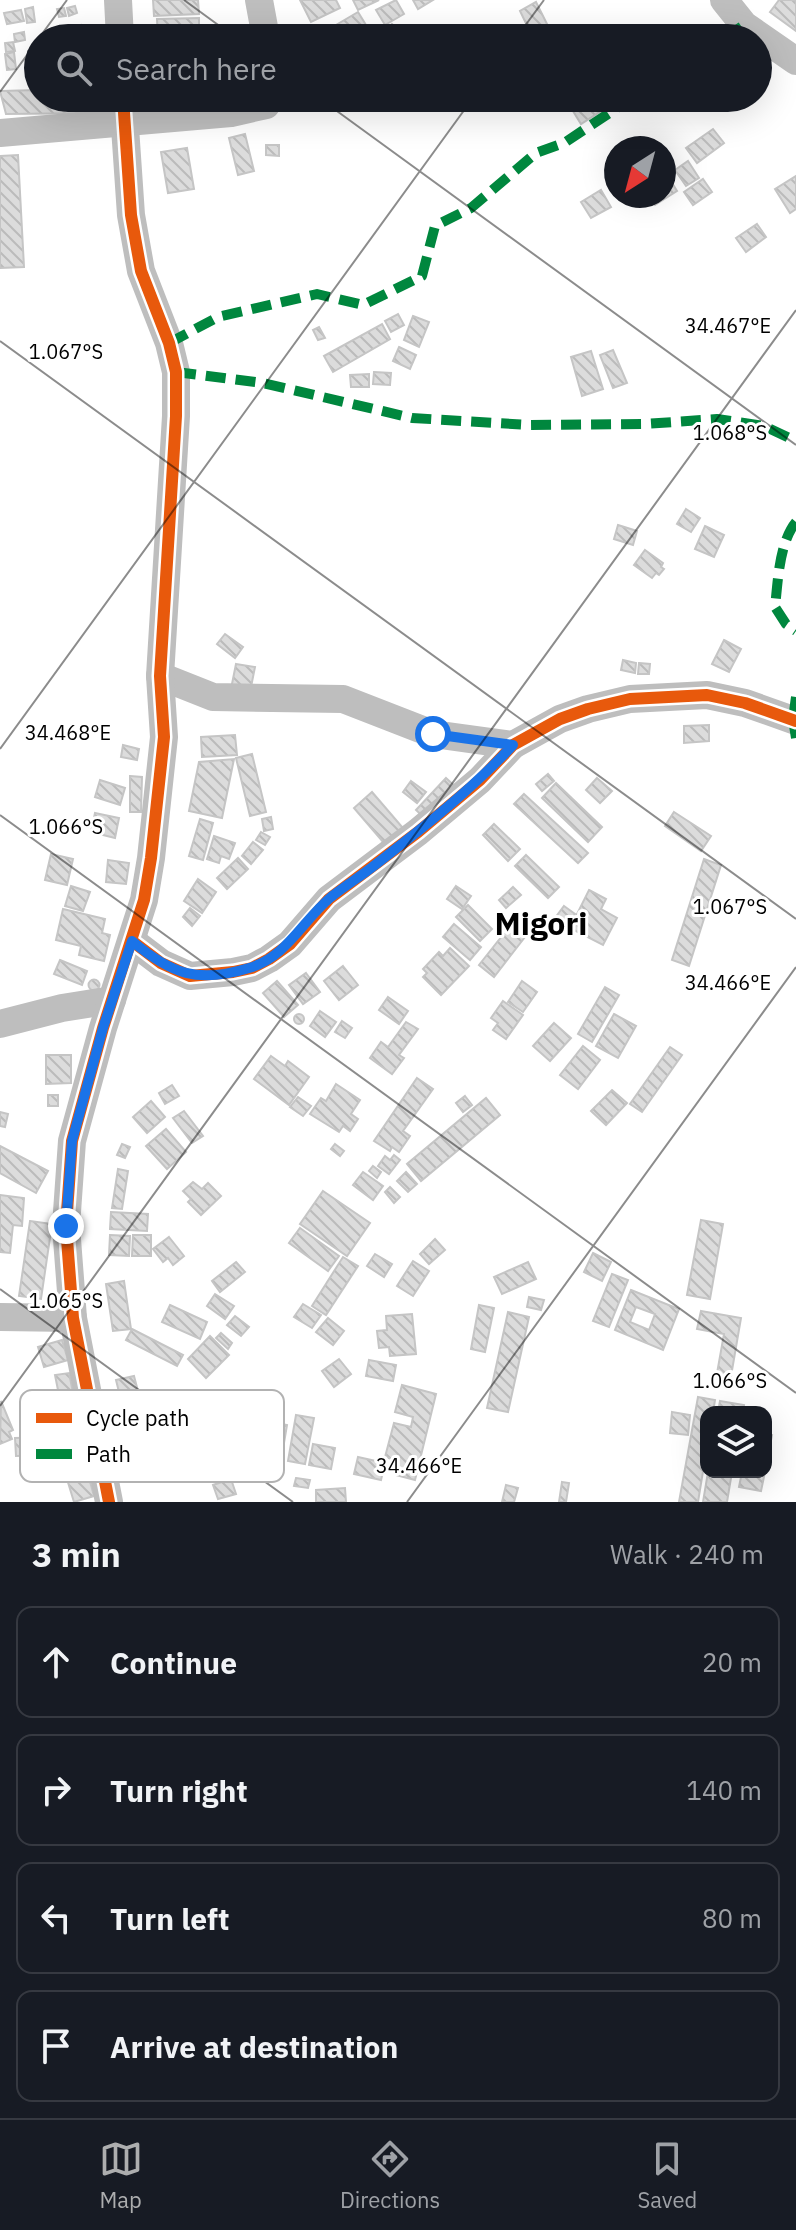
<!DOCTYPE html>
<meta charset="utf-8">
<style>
:root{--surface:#171b24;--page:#242831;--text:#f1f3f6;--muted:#9ea1a6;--line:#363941;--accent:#adaeaf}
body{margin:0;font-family:"IBM Plex Sans",sans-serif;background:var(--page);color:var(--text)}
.controls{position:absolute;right:24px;bottom:24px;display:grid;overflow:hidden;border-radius:16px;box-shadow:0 8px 32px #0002}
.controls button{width:72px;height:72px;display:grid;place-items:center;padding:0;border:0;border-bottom:2px solid var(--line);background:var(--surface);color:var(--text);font:40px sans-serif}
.compass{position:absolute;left:604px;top:136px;width:72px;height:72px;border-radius:50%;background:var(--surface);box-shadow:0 8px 32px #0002;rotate:216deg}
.stop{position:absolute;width:24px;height:24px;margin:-18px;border:6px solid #1a73e8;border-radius:50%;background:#fff}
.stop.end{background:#1a73e8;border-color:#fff;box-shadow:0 2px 8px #0008}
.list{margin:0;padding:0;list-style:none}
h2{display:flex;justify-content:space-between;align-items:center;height:104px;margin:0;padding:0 32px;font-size:34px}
h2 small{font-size:26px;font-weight:400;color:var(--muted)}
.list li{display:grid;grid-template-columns:52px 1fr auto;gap:24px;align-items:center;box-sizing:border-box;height:112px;margin:0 16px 16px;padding:0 16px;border:2px solid var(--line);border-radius:16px}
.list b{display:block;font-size:30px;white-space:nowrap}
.list em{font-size:26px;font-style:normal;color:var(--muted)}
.icon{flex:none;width:44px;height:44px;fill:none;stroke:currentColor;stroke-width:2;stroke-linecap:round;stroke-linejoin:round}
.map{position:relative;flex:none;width:796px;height:1502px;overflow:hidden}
.search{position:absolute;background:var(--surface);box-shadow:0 8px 32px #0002;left:24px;right:24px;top:24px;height:88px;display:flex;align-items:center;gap:20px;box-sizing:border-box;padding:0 28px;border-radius:44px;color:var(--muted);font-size:30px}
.sheet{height:616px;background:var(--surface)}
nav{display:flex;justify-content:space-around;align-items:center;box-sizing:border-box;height:112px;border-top:2px solid var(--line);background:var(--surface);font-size:22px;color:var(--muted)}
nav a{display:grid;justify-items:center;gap:4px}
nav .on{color:var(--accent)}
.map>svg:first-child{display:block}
.building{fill:url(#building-back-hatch);stroke:#c5c5c5;stroke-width:2;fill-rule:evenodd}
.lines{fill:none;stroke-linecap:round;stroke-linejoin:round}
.minor{stroke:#bebebe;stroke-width:28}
.quiet{stroke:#00873e;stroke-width:10;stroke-dasharray:20 10;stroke-linecap:butt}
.cycleway-casing{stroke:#fff;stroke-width:17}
.cycleway{stroke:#e8590c;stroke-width:12}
.route{stroke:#1a73e8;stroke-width:10}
.ticks{fill:none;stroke:#000;stroke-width:2;stroke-opacity:0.45}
.labels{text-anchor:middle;stroke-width:6;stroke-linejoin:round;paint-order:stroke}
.district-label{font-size:32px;font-weight:bold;fill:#000;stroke:#fff}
.key{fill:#fff;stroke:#b2b2b2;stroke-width:2}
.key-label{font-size:22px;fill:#000}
.ticks-label{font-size:20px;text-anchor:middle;fill:#000;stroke:#fff;stroke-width:6;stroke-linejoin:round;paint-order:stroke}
</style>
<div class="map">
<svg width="796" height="1502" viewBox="0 0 796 1502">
<defs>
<pattern id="building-back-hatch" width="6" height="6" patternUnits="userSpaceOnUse" patternTransform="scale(2)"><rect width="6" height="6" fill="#dcdcdc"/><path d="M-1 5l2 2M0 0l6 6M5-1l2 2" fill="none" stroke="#bbb"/></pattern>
</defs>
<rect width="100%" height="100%" fill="#fff"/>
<g class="building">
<polygon points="153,0 198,0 199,14 154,16"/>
<polygon points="300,0 336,0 340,8 311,22"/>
<polygon points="353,0 379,0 358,10"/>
<polygon points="396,0 404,14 385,25 376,10"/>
<polygon points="413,0 433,0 418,9"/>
<polygon points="779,0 796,0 796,31 770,12"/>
<polygon points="536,2 554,38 533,38 520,11"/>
<polygon points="75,6 77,13 69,16 67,8"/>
<polygon points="33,7 35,22 27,23 25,9"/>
<polygon points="64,8 66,16 59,17 57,9"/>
<polygon points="21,10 24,21 7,24 4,13"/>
<polygon points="358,12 374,38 314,38"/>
<polygon points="199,18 199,38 158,38 157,19"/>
<polygon points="392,24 407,36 406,38 380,38"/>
<polygon points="81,25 83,38 69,38 68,27"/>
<polygon points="66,30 68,37 58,38 57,32"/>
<polygon points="24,32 25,40 15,42 14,34"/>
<polygon points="13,42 15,51 6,52 5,43"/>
<polygon points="36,50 37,70 29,70 28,51"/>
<polygon points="14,52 16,69 7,70 5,54"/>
<polygon points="38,90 38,98 97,98 98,113 6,114 0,91"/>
<polygon points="101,98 116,98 116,105 101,106"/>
<polygon points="565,98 621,98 581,124"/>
<polygon points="713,129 724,143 697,163 686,148"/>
<polygon points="245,134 254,171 238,175 229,138"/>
<polygon points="266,145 279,145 279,156 266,155"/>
<polygon points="187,148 194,189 168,193 161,152"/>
<polygon points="18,155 24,267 0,268 0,156"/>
<polygon points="688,161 699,178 686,186 675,170"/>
<polygon points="664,170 677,191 655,205 649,196 664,196"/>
<polygon points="796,176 796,209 790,213 775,189"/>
<polygon points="703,179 712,192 693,205 684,192"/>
<polygon points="601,190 611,207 591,218 581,202"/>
<polygon points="757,224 766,237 746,252 736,238"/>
<polygon points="398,314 404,325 391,332 385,321"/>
<polygon points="413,316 429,322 419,347 404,340"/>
<polygon points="382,324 390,339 333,372 324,356"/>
<polygon points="319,327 325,338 318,340 313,330"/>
<polygon points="399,347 416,355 410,369 393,361"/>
<polygon points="613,350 627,383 613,388 600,355"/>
<polygon points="591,351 603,389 582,396 571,357"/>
<polygon points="374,372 391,373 390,385 373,384"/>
<polygon points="369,374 369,387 351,387 350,375"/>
<polygon points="686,509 700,518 691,532 677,524"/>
<polygon points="618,525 637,531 633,545 614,539"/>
<polygon points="705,526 724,535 714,557 695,549"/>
<polygon points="645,550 663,563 661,567 664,569 659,575 656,573 652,578 634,565"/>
<polygon points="225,634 243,647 235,658 217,644"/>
<polygon points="724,640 741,649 729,672 712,664"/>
<polygon points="623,660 636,663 635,673 621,670"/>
<polygon points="639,663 650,664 649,674 638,674"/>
<polygon points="236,664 255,667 250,692 231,689"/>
<polygon points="709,725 709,741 684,743 684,726"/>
<polygon points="235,735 237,755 202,757 201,737"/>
<polygon points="123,745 139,749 137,760 121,757"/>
<polygon points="252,754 266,812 250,816 236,758"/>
<polygon points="234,759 222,818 189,811 199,762"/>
<polygon points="548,774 554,781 542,791 536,784"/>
<polygon points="130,776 142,777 141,812 130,812"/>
<polygon points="446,778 459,790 429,822 416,810"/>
<polygon points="597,778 612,791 600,803 586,790"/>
<polygon points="100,780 125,788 120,805 95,797"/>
<polygon points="411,781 426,792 417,803 403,792"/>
<polygon points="556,783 602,827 588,842 542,798"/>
<polygon points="372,792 408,834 390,850 354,808"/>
<polygon points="524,794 588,853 578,863 514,804"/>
<polygon points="674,812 711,836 701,851 665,826"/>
<polygon points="95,813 119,818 115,838 91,832"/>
<polygon points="271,817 273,829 264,831 262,819"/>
<polygon points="200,819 213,823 203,860 189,856"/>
<polygon points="494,824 520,849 508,861 483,835"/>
<polygon points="261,832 270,837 265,845 256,840"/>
<polygon points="214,836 235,843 229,859 221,856 219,863 207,859"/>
<polygon points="253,842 263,850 251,864 242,856"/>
<polygon points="51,854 73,859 67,885 45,880"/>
<polygon points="526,855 559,887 548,898 515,866"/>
<polygon points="238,858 248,869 227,889 217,878"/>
<polygon points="704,859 721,865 689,966 672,960"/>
<polygon points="108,860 129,863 126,884 106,882"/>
<polygon points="198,879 216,892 202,913 184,901"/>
<polygon points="71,886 90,892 83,911 65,906"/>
<polygon points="456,886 471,896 462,909 447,899"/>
<polygon points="513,887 521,895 506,908 499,900"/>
<polygon points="589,890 606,899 601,909 617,918 603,945 570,928"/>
<polygon points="468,905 492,929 480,941 456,917"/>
<polygon points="564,906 575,914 566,926 555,918"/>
<polygon points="190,908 200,916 192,926 183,917"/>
<polygon points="63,909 105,919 102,933 110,935 104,961 79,955 81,946 56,940"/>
<polygon points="454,924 481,947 470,960 443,937"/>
<polygon points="510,926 525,937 494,977 479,965"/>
<polygon points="450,948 469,966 441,995 423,977 427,973 423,969 439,952 443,956"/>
<polygon points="60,960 87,971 82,985 54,974"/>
<polygon points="343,966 358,985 339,1000 324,981"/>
<polygon points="306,973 320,992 303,1004 289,985"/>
<circle cx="94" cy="985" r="5.5"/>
<polygon points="277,981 298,1005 284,1017 263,993"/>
<polygon points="522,981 537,992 523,1012 508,1002"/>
<polygon points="605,987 619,995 592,1042 578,1034"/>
<polygon points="388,997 408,1011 399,1024 379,1010"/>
<polygon points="503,1001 523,1015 506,1039 493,1030 498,1023 491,1018"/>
<polygon points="320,1011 336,1022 325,1037 310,1026"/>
<circle cx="299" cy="1019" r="5"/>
<polygon points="614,1014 636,1026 618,1058 596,1046"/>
<polygon points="342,1021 352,1028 345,1038 335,1032"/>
<polygon points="406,1022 418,1029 399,1055 404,1058 392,1074 370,1058 381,1042 388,1047"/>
<polygon points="554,1023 571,1038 550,1061 533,1046"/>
<polygon points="583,1046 600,1060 578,1089 560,1075"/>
<polygon points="670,1047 682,1055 642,1112 630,1104"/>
<polygon points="46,1055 71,1055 71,1083 46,1084"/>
<polygon points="271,1056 285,1066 288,1061 309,1077 289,1105 254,1079"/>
<polygon points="417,1078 433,1089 403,1131 410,1136 399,1152 392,1147 390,1151 374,1141"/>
<polygon points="336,1084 360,1100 351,1114 358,1119 350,1131 343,1126 339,1132 310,1114 321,1098 326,1101"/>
<polygon points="172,1085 179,1096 165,1104 159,1093"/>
<polygon points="612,1090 627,1103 606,1125 591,1111"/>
<rect x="48" y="1095" width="10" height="11"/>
<polygon points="465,1096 472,1105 463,1112 456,1103"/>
<polygon points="298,1097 311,1106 303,1116 290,1107"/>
<polygon points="486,1098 500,1115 421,1181 407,1164"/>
<polygon points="151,1101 165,1117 147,1133 133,1117"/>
<polygon points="184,1111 203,1136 192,1143 173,1118"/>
<polygon points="0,1112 8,1114 5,1127 0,1126"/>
<polygon points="166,1129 186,1152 167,1169 146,1146"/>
<polygon points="122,1144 130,1147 125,1158 117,1155"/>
<polygon points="335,1144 344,1151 340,1156 331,1149"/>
<polygon points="0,1146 48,1171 36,1193 0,1173"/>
<polygon points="394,1155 400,1160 389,1174 378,1166 385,1156 390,1160"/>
<polygon points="373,1166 381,1172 377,1178 369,1171"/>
<polygon points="118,1169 128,1171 122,1209 112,1208"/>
<polygon points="363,1172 383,1186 373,1200 353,1185"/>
<polygon points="406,1172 417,1184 408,1192 397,1181"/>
<polygon points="193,1182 202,1189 208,1183 221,1196 201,1215 188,1202 191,1199 183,1191"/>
<polygon points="390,1187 400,1197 394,1203 385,1192"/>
<polygon points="323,1191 370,1223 347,1256 300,1224"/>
<polygon points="0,1195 24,1198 22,1226 13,1225 10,1253 0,1252"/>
<polygon points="111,1212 148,1214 147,1231 110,1229"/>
<polygon points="701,1220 723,1224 710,1299 687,1295"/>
<polygon points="30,1221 52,1224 41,1299 19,1296"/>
<polygon points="300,1228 339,1256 328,1271 289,1243"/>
<polygon points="110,1235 130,1236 129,1256 109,1255"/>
<polygon points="133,1235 151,1235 151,1256 132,1256"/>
<polygon points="169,1237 184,1256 173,1265 168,1258 163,1262 153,1249"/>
<polygon points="435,1239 445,1250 429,1264 420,1254"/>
<polygon points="593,1253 611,1262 602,1281 584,1272"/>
<polygon points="375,1254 392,1264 384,1277 367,1266"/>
<polygon points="343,1257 358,1266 326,1315 312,1306"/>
<polygon points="413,1261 429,1271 413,1296 397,1286"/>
<polygon points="236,1262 245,1272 220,1292 212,1281"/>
<polygon points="528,1262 536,1279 502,1294 494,1277"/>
<polygon points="612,1274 628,1280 609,1327 593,1321"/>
<polygon points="124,1281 131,1329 113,1331 106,1284"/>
<path d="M631 1290 679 1309 663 1350 615 1330ZM636 1307 655 1314 649 1330 630 1322Z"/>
<polygon points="215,1294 234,1306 225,1319 207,1306"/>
<polygon points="529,1297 544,1300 541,1310 527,1307"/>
<polygon points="303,1304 321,1315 312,1328 294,1317"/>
<polygon points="170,1305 207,1322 200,1339 162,1322"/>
<polygon points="479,1305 494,1308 485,1352 471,1349"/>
<polygon points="701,1311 741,1318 730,1382 716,1379 724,1334 697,1329"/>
<polygon points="508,1312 529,1317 508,1412 487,1408"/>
<polygon points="412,1314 416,1354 390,1356 389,1347 379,1348 377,1331 387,1330 386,1316"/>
<polygon points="235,1316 249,1327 241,1336 227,1325"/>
<polygon points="328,1318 344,1331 333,1345 316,1332"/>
<polygon points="132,1329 183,1355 177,1366 126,1340"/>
<polygon points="221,1333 232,1343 228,1349 216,1338"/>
<polygon points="210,1336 229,1355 206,1378 188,1359"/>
<polygon points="62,1340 68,1360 44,1367 38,1347"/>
<polygon points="339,1359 351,1374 334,1387 322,1371"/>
<polygon points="369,1360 396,1365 393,1381 366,1376"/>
<polygon points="69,1373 79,1422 65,1425 55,1375"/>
<polygon points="134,1376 139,1395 121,1400 116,1380"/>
<polygon points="402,1385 436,1394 415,1480 396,1475 399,1461 385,1457 394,1423 411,1427 413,1417 395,1412"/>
<polygon points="698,1397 715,1400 713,1412 706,1412 706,1453 698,1502 679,1502"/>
<polygon points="1,1401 13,1430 9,1432 12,1439 0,1444"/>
<polygon points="720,1401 744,1405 743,1412 718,1412"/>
<polygon points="672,1412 690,1415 688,1435 670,1433"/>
<polygon points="296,1415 314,1418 305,1464 288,1461"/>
<polygon points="272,1422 287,1425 281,1461 266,1459"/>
<polygon points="766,1434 772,1435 766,1467"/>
<polygon points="49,1437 50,1455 16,1456 15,1438"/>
<polygon points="313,1444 335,1448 331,1469 309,1465"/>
<polygon points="358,1457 385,1463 381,1480 354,1474"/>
<polygon points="84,1460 94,1496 74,1502 63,1466"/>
<polygon points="708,1472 732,1472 727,1502 703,1502"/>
<polygon points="742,1472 765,1472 761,1491 739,1487"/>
<polygon points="296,1478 310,1480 308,1488 294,1486"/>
<polygon points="231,1479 236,1494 218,1499 213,1485"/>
<polygon points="562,1482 569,1483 566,1502 559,1502"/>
<polygon points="506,1485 518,1488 514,1502 502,1502"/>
<polygon points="345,1488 346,1502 316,1502 316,1490"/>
</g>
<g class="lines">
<g class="minor">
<polyline points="118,0 120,38"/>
<polyline points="259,0 266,38"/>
<polyline points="724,0 744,25 796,61"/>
<polyline points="0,133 231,113 266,105 271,98"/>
<polyline points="160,676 213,697 343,699 433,734 513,745"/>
<polyline points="132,941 161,963 190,976 233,972 252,968 269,959 290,944 329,899 418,832 480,780 513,745 560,719 588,709 630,699 707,695 745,703 796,721"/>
<polyline points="0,1024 62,1008 112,1000"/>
<polyline points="0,1317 73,1318"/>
<polyline points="109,1502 73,1318 66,1226 72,1141 103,1028 144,900 151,858 164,737 160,676 176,416 176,372 169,343 141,271 131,215 123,98"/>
</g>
<g class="quiet">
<polyline points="725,38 744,25"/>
<polyline points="169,343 218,317 317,294 363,305 422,276 435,226 471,208 536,153 564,143 632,98"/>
<polyline points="176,372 263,383 412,418 531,425 644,424 717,419 764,426 796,441"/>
<path d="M796 522C779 543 778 581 775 607L786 624 796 631"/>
<polyline points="796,697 793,719 796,738"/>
</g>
<g class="cycleway-casing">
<g id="cycleway">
<polyline points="132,941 161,963 190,976 233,972 252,968 269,959 290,944 329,899 418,832 480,780 513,745 560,719 588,709 630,699 707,695 745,703 796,721"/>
<polyline points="109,1502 73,1318 66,1226 72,1141 103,1028 144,900 151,858 164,737 160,676 176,416 176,372 169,343 141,271 131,215 123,98"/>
</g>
</g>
<use href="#cycleway" class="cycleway"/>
</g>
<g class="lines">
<path class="route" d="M66 1226 72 1141 103 1028 132 941C171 974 198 984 249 968 287 957 302 921 331 897 345 886 361 876 375 865 424 827 471 790 513 745L433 734"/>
</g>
<path class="ticks" d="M184 0 236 38M39 38 67 0M516 38 544 0M0 92 38 40M319 98 796 445M0 341 796 919M0 749 473 98M0 815 796 1393M0 1289 293 1502M0 1406 796 310M407 1502 796 967"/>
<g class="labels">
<g class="district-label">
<text x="541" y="935">Migori</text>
</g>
</g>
<rect x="20" y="1390" width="264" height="92" rx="12" class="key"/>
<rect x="36" y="1413" width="36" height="10" fill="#e8590c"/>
<rect x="36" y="1449" width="36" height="10" fill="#00873e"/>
<g class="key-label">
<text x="86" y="1426">Cycle path</text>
<text x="86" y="1462">Path</text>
</g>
<g class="ticks-label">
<text x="728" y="333">34.467°E</text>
<text x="66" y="359">1.067°S</text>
<text x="730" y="440">1.068°S</text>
<text x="68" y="740">34.468°E</text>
<text x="66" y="834">1.066°S</text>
<text x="730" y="914">1.067°S</text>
<text x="728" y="990">34.466°E</text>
<text x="66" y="1308">1.065°S</text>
<text x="730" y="1388">1.066°S</text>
<text x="419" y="1473">34.466°E</text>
</g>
</svg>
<div class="controls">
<button><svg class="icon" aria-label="layers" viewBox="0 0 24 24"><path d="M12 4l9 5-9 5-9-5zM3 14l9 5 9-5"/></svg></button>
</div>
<svg class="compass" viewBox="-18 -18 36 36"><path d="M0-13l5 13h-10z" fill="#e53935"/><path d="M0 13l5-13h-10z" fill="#9ea1a6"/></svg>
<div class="stop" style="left:433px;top:734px"></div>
<div class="stop end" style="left:66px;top:1226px"></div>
<div class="search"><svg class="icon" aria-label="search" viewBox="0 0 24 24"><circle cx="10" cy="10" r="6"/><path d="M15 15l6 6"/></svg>Search here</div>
</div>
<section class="sheet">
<h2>3 min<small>Walk · 240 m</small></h2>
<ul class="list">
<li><svg class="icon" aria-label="ahead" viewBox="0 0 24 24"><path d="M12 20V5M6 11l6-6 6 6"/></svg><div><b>Continue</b></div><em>20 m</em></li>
<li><svg class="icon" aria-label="right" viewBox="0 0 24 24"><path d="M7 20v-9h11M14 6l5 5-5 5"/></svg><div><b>Turn right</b></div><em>140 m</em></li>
<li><svg class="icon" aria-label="left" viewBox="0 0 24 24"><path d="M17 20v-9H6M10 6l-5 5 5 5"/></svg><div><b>Turn left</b></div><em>80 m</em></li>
<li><svg class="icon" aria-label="arrive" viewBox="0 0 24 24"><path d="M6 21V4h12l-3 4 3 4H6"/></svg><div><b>Arrive at destination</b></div></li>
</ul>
</section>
<nav>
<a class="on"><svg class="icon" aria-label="map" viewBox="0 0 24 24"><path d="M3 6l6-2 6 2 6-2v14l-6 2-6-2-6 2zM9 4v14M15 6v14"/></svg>Map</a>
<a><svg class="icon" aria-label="directions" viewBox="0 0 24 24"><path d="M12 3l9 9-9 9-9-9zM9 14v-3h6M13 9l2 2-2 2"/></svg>Directions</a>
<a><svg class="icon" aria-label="saved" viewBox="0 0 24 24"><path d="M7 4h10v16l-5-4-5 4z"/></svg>Saved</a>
</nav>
